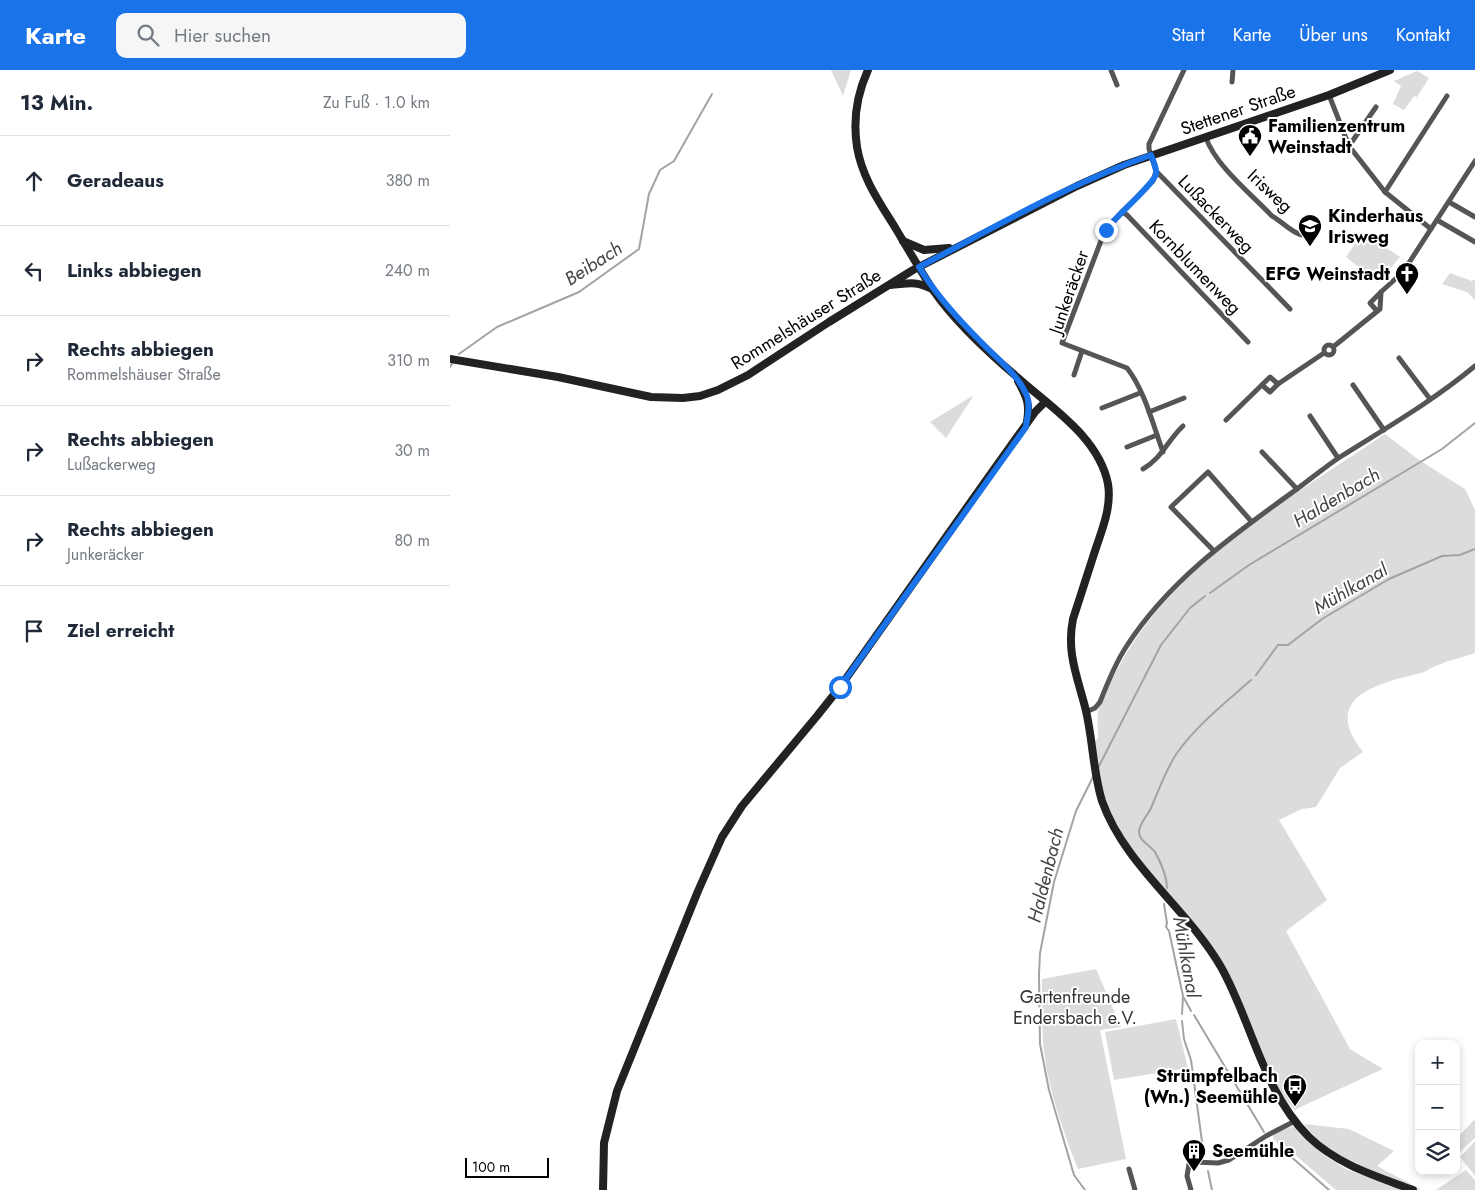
<!DOCTYPE html>
<html lang="de">
<meta charset="utf-8">
<style>
:root{--surface:#fff;--page:#f6f6f7;--text:#1f2937;--muted:#747a83;--line:#e0e1e3;--accent:#1a73e8}
body{margin:0;font-family:Jost,sans-serif;background:var(--page);color:var(--text)}
.controls{position:absolute;right:15px;bottom:15px;display:grid;overflow:hidden;border-radius:10px;box-shadow:0 2px 8px #0003}
.controls button{width:45px;height:45px;display:grid;place-items:center;padding:0;border:0;border-bottom:1px solid var(--line);background:var(--surface);color:var(--text);font:25px sans-serif}
.scale{position:absolute;left:15px;bottom:12px;width:84px;box-sizing:border-box;padding-left:5px;border:2px solid #000;border-top:0;font-size:14px;line-height:18px;white-space:nowrap;color:#000;-webkit-text-stroke:4px #fff;paint-order:stroke}
.stop{position:absolute;width:15px;height:15px;margin:-11px;border:4px solid #1a73e8;border-radius:50%;background:#fff}
.stop.end{background:#1a73e8;border-color:#fff;box-shadow:0 1px 5px #0008}
.list{margin:0;padding:0;list-style:none}
h2{display:flex;justify-content:space-between;align-items:center;height:65px;margin:0;padding:0 20px;font-size:21px}
h2 small{font-size:16px;font-weight:400;color:var(--muted)}
.list li{display:grid;grid-template-columns:32px 1fr auto;gap:15px;align-items:center;box-sizing:border-box;height:90px;padding:0 20px;border-top:1px solid var(--line)}
.list b{display:block;font-size:19px;white-space:nowrap}
.list p{margin:0;font-size:16px;white-space:nowrap;color:var(--muted)}
.list em{font-size:16px;font-style:normal;color:var(--muted)}
.icon{flex:none;width:28px;height:28px;fill:none;stroke:currentColor;stroke-width:2;stroke-linecap:round;stroke-linejoin:round}
.map{position:relative;flex:none;width:1025px;height:1120px;overflow:hidden}
header{display:flex;align-items:center;gap:30px;box-sizing:border-box;height:70px;padding:0 25px;background:var(--accent);color:#fff}
header strong{font-size:24px}
nav{display:flex;gap:28px;margin-inline-start:auto;font-size:18px}
.search{width:350px;height:45px;background:var(--page);display:flex;align-items:center;gap:12px;box-sizing:border-box;padding:0 18px;border-radius:10px;color:var(--muted);font-size:19px}
main{display:flex}
aside{flex:1;background:var(--surface)}
.map>svg:first-child{display:block}
.green{fill:#dcdcdc}
.lines{fill:none;stroke-linecap:round;stroke-linejoin:round}
.stream{stroke:#a3a3a3;stroke-width:2}
.street{stroke:#555;stroke-width:5}
.secondary{stroke:#222;stroke-width:8}
.route{stroke:#1a73e8;stroke-width:6}
.labels{text-anchor:middle;stroke-width:4;stroke-linejoin:round;paint-order:stroke}
.street-label{font-size:18px;fill:#000;stroke:#fff}
.poi-label{font-size:18px;font-weight:bold;fill:#000;stroke:#fff;text-anchor:start}
.park-label{font-size:18px;fill:#333;stroke:#fff}
.water-label{font-size:19px;font-style:italic;fill:#444;stroke:#fff}
</style>
<header>
<strong>Karte</strong>
<div class="search"><svg class="icon" aria-label="search" viewBox="0 0 24 24"><circle cx="10" cy="10" r="6"/><path d="M15 15l6 6"/></svg>Hier suchen</div>
<nav><a>Start</a><a>Karte</a><a>Über uns</a><a>Kontakt</a></nav>
</header>
<main>
<aside>
<h2>13 Min.<small>Zu Fuß · 1.0 km</small></h2>
<ul class="list">
<li><svg class="icon" aria-label="ahead" viewBox="0 0 24 24"><path d="M12 20V5M6 11l6-6 6 6"/></svg><div><b>Geradeaus</b></div><em>380 m</em></li>
<li><svg class="icon" aria-label="left" viewBox="0 0 24 24"><path d="M17 20v-9H6M10 6l-5 5 5 5"/></svg><div><b>Links abbiegen</b></div><em>240 m</em></li>
<li><svg class="icon" aria-label="right" viewBox="0 0 24 24"><path d="M7 20v-9h11M14 6l5 5-5 5"/></svg><div><b>Rechts abbiegen</b><p>Rommelshäuser Straße</p></div><em>310 m</em></li>
<li><svg class="icon" aria-label="right" viewBox="0 0 24 24"><path d="M7 20v-9h11M14 6l5 5-5 5"/></svg><div><b>Rechts abbiegen</b><p>Lußackerweg</p></div><em>30 m</em></li>
<li><svg class="icon" aria-label="right" viewBox="0 0 24 24"><path d="M7 20v-9h11M14 6l5 5-5 5"/></svg><div><b>Rechts abbiegen</b><p>Junkeräcker</p></div><em>80 m</em></li>
<li><svg class="icon" aria-label="arrive" viewBox="0 0 24 24"><path d="M6 21V4h12l-3 4 3 4H6"/></svg><div><b>Ziel erreicht</b></div></li>
</ul>
</aside>
<div class="map">
<svg width="1025" height="1120" viewBox="0 0 1025 1120">
<rect width="100%" height="100%" fill="#fff"/>
<g class="green">
<polygon points="381,0 401,0 393,26"/>
<polygon points="967,1 979,8 967,27 964,26 954,40 943,34 951,16 944,11"/>
<polygon points="913,162 950,187 928,213 896,187"/>
<polygon points="1000,203 1022,211 1025,209 1025,230 1017,222 992,214"/>
<polygon points="524,325 496,368 480,352"/>
<path d="M935 364 969 390 1015 419 1025 440V583C1013 587 1000 590 988 595 981 597 975 603 967 604 924 614 871 629 913 682L890 698 866 737 852 739 829 750 877 830 836 861 900 979 933 999 844 1040 829 1022 772 893 681 780 654 730 643 674 648 668C648 660 647 650 648 641 650 629 661 611 667 600 722 494 839 429 935 364Z"/>
<path d="M646 899 671 957 650 960 676 1089 628 1099C613 1061 596 1013 593 972 592 951 592 930 592 909Z"/>
<polygon points="726,949 738,998 664,1010 655,962"/>
<polygon points="1025,1049 1025,1068 1006,1086 1006,1069"/>
<path d="M854 1054 899 1059 944 1081 927 1096 970 1119 969 1120C927 1100 884 1093 854 1054Z"/>
<polygon points="845,1056 875,1086 896,1099 951,1120 886,1120 836,1077 830,1076 823,1068 824,1063 830,1060"/>
<polygon points="1025,1071 1025,1106 1010,1087"/>
<polygon points="1016,1100 1025,1110 1025,1120 986,1120"/>
</g>
<g class="lines">
<g class="stream">
<polyline points="9,284 47,257 129,222 189,179 199,124 210,100 224,91 262,24"/>
<polyline points="0,297 2,294"/>
<polyline points="760,523 799,495 992,379 1025,353"/>
<polyline points="806,605 828,575 838,575 872,549 939,509 992,486 1010,485 1025,479"/>
<polyline points="648,698 711,575 740,538 755,526"/>
<path d="M717 818C717 807 710 791 705 782 700 775 689 771 689 762 689 754 698 745 701 738 709 720 716 699 727 683 747 655 775 633 801 610"/>
<polyline points="714,834 717,853 716,857 719,861 733,926 732,944"/>
<polyline points="734,928 741,941"/>
<polyline points="744,945 814,1062"/>
<polyline points="732,951 734,969 741,990 753,1079"/>
<polyline points="838,1084 879,1120"/>
<polyline points="758,1101 762,1120"/>
<polyline points="635,1120 624,1105 599,1020 590,974 589,904 590,883 604,812 626,741 643,707"/>
</g>
<g class="street">
<polyline points="661,0 667,15"/>
<polyline points="734,0 699,74 699,79 706,101 840,239"/>
<polyline points="782,12 783,0"/>
<polyline points="879,25 899,76 935,122 981,159"/>
<path d="M756 68C766 96 801 124 822 146 833 152 840 162 852 165"/>
<polyline points="899,76 926,37"/>
<path d="M706 101 703 111 668 146 654 163 612 273 677 298C695 321 703 355 713 382"/>
<polyline points="935,122 997,26"/>
<polyline points="999,132 1025,147"/>
<polyline points="672,142 677,145 798,272"/>
<polyline points="987,150 1025,172"/>
<polyline points="927,241 920,233 931,222"/>
<circle cx="879" cy="280" r="5"/>
<polyline points="883,277 930,239 931,222 953,202 1025,91"/>
<polyline points="949,288 980,329"/>
<polyline points="624,305 632,281"/>
<polyline points="812,315 820,322 828,314 874,283"/>
<polyline points="903,315 934,360"/>
<polyline points="652,338 690,323"/>
<polyline points="699,342 734,328"/>
<polyline points="860,346 888,388"/>
<polyline points="776,350 820,307 828,314"/>
<polyline points="677,377 707,365"/>
<polyline points="812,382 847,419"/>
<path d="M693 399C711 389 718 370 733 356"/>
<polyline points="763,480 721,437 758,402 801,451"/>
<path d="M636 642 645 638 650 632C657 614 665 594 676 577 719 510 783 465 847 419 862 408 875 397 890 387 936 358 983 331 1025 296"/>
<polyline points="679,1099 685,1120"/>
<polyline points="741,1120 737,1106 739,1094 744,1092 768,1093 779,1090 816,1066 845,1051"/>
</g>
<g class="secondary">
<path d="M418 0C407 24 403 51 407 77 412 108 430 133 446 159 458 179 470 200 483 220 503 249 540 284 567 307 600 337 649 367 658 414 662 438 651 462 644 484 637 506 630 527 623 549 616 583 628 608 636 641 643 671 643 702 652 731 675 796 737 838 771 897 802 952 812 1020 859 1067 888 1095 926 1106 963 1120"/>
<polyline points="453,171 474,180 499,178"/>
<path d="M440 215C457 214 465 210 482 219"/>
<polyline points="0,289 108,307 201,327 233,328 250,326 268,320 298,305 379,252 463,200 627,116 674,95 879,25 940,0"/>
<path d="M568 311C577 327 580 334 577 352"/>
<polyline points="153,1120 154,1073 167,1021 248,821 272,767 292,736 367,646 390,617 537,409 585,342 595,332"/>
</g>
</g>
<g class="lines">
<path class="route" d="M390 617 576 357C577 347 581 336 577 326 568 304 546 288 530 271 507 248 486 225 469 197 545 157 620 113 701 85 703 91 707 98 706 104 704 114 665 147 656 160"/>
</g>
<defs>
<g id="civic-pin" transform="scale(1.25)"><path d="M0 17L-7.5 6A9.5 9.5 0 1 1 7.5 6Z" fill="#000" stroke="#fff"/><path d="M-.6-6.5H3V-4.5H.6V-3L4-1V1h2V6H-6V1h2V-1L-.6-3ZM-1.2 2.5V6h2.4V2.5Z" fill="#fff"/></g>
<g id="school-pin" transform="scale(1.25)"><path d="M0 17L-7.5 6A9.5 9.5 0 1 1 7.5 6Z" fill="#000" stroke="#fff"/><path d="M0-5L7-2L0 1L-7-2ZM-4 1L0 2.5L4 1V4Q0 6-4 4Z" fill="#fff"/></g>
<g id="church-pin" transform="scale(1.25)"><path d="M0 17L-7.5 6A9.5 9.5 0 1 1 7.5 6Z" fill="#000" stroke="#fff"/><path d="M-1.2-6h2.4v3.5h3.3v2.4h-3.3V6h-2.4V-.1h-3.3v-2.4h3.3Z" fill="#fff"/></g>
<g id="bus-pin" transform="scale(1.25)"><path d="M0 17L-7.5 6A9.5 9.5 0 1 1 7.5 6Z" fill="#000" stroke="#fff"/><path d="M-5-6H5V4H4V6H2V4H-2V6H-4V4H-5ZM-3.5-4V0h7V-4ZM-3.5 1.2v1.5H-2V1.2ZM2 1.2v1.5H3.5V1.2Z" fill="#fff"/></g>
<g id="building-pin" transform="scale(1.25)"><path d="M0 17L-7.5 6A9.5 9.5 0 1 1 7.5 6Z" fill="#000" stroke="#fff"/><path d="M-4-6H4V6H1V3H-1V6H-4ZM-2.5-4.3h1.7v1.8h-1.7ZM.8-4.3h1.7v1.8H.8ZM-2.5-1h1.7V.8h-1.7ZM.8-1h1.7V.8H.8Z" fill="#fff"/></g>
</defs>
<g fill-rule="evenodd">
<use href="#civic-pin" x="800" y="66"/>
<use href="#school-pin" x="860" y="156"/>
<use href="#church-pin" x="957" y="204"/>
<use href="#bus-pin" x="845" y="1016"/>
<use href="#building-pin" x="744" y="1081"/>
</g>
<g class="labels">
<g class="street-label">
<text transform="translate(788 40) rotate(-19)" y="6">Stettener Straße</text>
<text transform="translate(820 121) rotate(43)" y="6">Irisweg</text>
<text transform="translate(766 144) rotate(46)" y="6">Lußackerweg</text>
<text transform="translate(745 197) rotate(46)" y="6">Kornblumenweg</text>
<text transform="translate(619 222) rotate(-71)" y="6">Junkeräcker</text>
<text transform="translate(356 249) rotate(-32)" y="6">Rommelshäuser Straße</text>
</g>
<g class="poi-label">
<text x="818" y="62">Familienzentrum<tspan x="818" dy="21">Weinstadt</tspan></text>
<text x="878" y="152">Kinderhaus<tspan x="878" dy="21">Irisweg</tspan></text>
<text x="940" y="210" text-anchor="end">EFG Weinstadt</text>
<text x="828" y="1012" text-anchor="end">Strümpfelbach<tspan x="828" dy="21">(Wn.) Seemühle</tspan></text>
<text x="762" y="1087">Seemühle</text>
</g>
<g class="park-label">
<text x="625" y="933">Gartenfreunde<tspan x="625" dy="21">Endersbach e.V.</tspan></text>
</g>
<g class="water-label">
<text transform="translate(143 193) rotate(-33)" y="7">Beibach</text>
<text transform="translate(886 427) rotate(-31)" y="7">Haldenbach</text>
<text transform="translate(900 518) rotate(-30)" y="7">Mühlkanal</text>
<text transform="translate(595 805) rotate(-76)" y="7">Haldenbach</text>
<text transform="translate(737 887) rotate(80)" y="7">Mühlkanal</text>
</g>
</g>
</svg>
<div class="controls">
<button>+</button>
<button>−</button>
<button><svg class="icon" aria-label="layers" viewBox="0 0 24 24"><path d="M12 4l9 5-9 5-9-5zM3 14l9 5 9-5"/></svg></button>
</div>
<div class="scale">100 m</div>
<div class="stop" style="left:390px;top:617px"></div>
<div class="stop end" style="left:656px;top:160px"></div>
</div>
</main>
